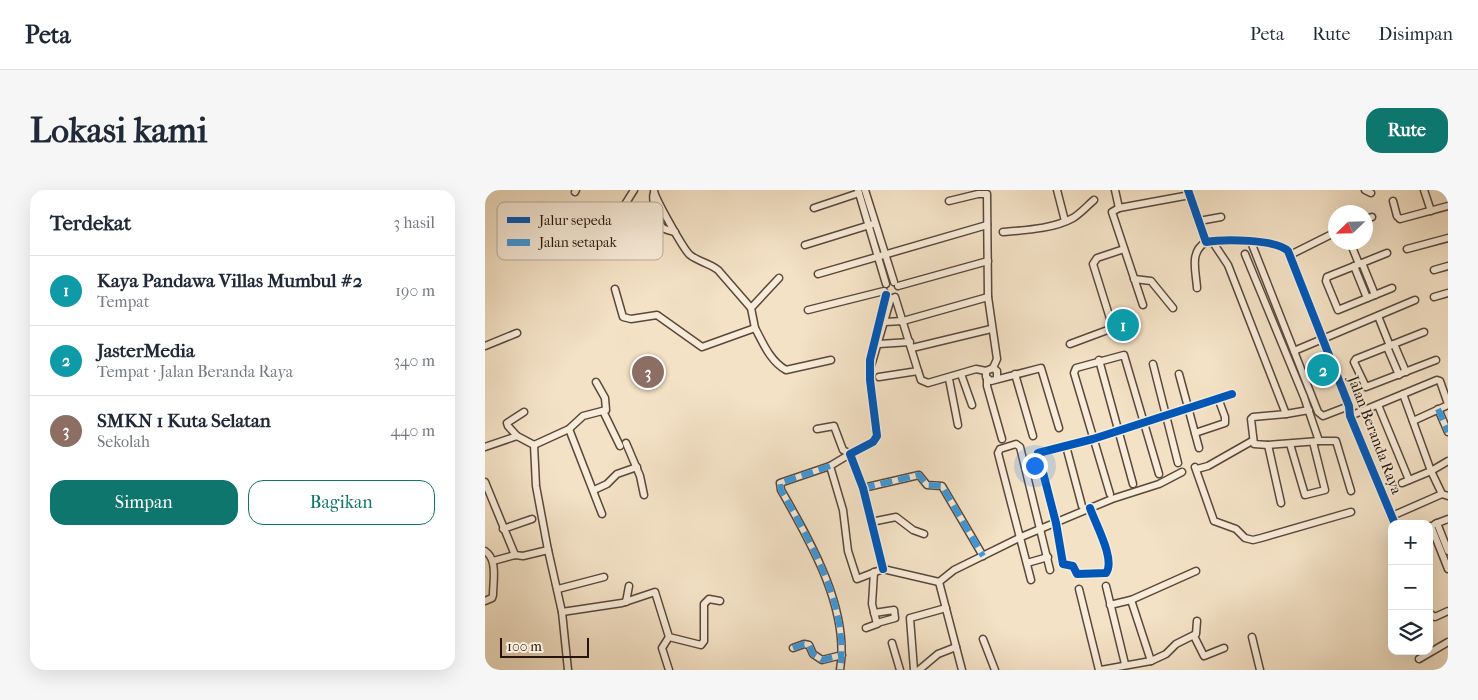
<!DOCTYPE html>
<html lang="id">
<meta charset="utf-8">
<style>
:root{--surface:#fff;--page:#f6f6f7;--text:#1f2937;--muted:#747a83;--line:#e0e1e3;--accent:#0f766e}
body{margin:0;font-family:"IM FELL French Canon",serif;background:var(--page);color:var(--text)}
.controls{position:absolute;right:15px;bottom:15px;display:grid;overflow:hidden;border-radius:10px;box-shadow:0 5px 20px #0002}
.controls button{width:45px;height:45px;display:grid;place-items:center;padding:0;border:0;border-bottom:1px solid var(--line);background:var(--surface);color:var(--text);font:25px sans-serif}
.compass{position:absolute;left:843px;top:15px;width:45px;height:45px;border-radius:50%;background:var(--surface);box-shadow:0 5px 20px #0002;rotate:247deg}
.scale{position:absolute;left:15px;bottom:12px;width:89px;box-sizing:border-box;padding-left:5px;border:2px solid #25150d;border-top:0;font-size:14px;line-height:18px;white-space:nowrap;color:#25150d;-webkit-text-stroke:4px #f8ecda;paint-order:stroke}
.you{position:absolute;left:549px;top:275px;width:18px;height:18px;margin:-12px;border:4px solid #fff;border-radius:50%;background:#1a73e8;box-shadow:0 0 0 8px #1a73e833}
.badge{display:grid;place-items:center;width:32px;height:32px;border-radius:50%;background:var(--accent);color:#fff;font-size:16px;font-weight:700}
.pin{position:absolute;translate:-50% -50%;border:2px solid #fff;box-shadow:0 1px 5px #0006}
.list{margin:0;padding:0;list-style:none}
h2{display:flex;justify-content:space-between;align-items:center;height:65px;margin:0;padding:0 20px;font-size:21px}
h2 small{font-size:16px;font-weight:400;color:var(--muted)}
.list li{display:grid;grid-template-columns:32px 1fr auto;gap:15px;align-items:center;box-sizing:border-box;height:70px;padding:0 20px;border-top:1px solid var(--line)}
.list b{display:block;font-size:19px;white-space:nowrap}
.list p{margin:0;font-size:16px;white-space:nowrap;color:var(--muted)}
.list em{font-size:16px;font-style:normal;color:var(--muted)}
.actions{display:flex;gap:10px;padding:15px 20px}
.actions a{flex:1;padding:11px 0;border:1px solid var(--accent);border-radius:15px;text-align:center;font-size:18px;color:var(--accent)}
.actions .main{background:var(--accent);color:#fff}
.icon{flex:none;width:28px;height:28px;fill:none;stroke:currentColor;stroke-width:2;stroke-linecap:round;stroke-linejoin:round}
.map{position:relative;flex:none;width:963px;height:480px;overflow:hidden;border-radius:15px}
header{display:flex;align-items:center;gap:30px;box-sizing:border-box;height:70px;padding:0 25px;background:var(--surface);border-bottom:1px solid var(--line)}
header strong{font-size:24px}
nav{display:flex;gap:28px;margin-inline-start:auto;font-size:18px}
.intro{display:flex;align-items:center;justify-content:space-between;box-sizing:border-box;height:120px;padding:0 30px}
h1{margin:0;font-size:35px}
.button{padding:12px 22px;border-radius:15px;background:var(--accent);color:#fff;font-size:18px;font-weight:700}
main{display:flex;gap:30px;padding:0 30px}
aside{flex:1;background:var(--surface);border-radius:15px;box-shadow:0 5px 20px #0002}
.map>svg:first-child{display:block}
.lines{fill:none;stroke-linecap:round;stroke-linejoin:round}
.street-casing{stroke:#59483b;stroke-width:9}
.street{stroke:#f8ecda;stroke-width:6}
.quiet{stroke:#3c9ade;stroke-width:6;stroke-dasharray:12 6;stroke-linecap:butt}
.cycleway-casing{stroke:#f8ecda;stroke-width:11}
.cycleway{stroke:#0057b8;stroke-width:8}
.labels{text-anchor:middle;stroke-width:4;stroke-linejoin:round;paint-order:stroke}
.street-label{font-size:15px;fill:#25150d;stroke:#f8ecda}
.key{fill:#f8ecda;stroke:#b9ac9c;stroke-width:1}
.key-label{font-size:14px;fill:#25150d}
</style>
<header>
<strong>Peta</strong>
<nav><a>Peta</a><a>Rute</a><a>Disimpan</a></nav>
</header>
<div class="intro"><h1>Lokasi kami</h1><a class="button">Rute</a></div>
<main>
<aside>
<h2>Terdekat<small>3 hasil</small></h2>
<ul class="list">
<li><span class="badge" style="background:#0f9aa8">1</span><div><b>Kaya Pandawa Villas Mumbul #2</b><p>Tempat</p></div><em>190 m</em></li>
<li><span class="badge" style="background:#0f9aa8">2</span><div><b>JasterMedia</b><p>Tempat · Jalan Beranda Raya</p></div><em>340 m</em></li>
<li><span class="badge" style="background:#8d6e63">3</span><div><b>SMKN 1 Kuta Selatan</b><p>Sekolah</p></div><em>440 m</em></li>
</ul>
<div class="actions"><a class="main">Simpan</a><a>Bagikan</a></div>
</aside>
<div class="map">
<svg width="963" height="480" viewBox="0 0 963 480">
<rect width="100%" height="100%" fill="#f4e2c6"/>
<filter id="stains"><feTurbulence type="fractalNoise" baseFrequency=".004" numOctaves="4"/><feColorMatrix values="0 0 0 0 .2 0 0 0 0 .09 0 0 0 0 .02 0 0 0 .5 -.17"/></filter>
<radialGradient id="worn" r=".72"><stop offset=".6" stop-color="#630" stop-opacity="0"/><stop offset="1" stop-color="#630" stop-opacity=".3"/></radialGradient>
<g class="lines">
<g class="street-casing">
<g id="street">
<path d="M169 0C169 7 199 60 205 65 214 72 224 73 233 80L266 118"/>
<polyline points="373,0 401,94"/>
<polyline points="380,0 409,92"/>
<polyline points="572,0 580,31"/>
<polyline points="630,0 634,18"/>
<path d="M703 0 721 52C738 49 791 49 803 61L864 216 865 226 910 334"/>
<polyline points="880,0 886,3"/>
<polyline points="939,0 946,21"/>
<polyline points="90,2 91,0"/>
<path d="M169 3C166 8 173 34 178 38 181 40 186 41 190 42"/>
<polyline points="464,11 493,4 502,4 503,107 512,169 508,178"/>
<polyline points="908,11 912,26 915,29 963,16"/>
<polyline points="329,18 374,3"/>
<polyline points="134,24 149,0"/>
<polyline points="881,29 887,27"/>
<polyline points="714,31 736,27"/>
<path d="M518 42C540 40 568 39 588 28 595 24 602 16 609 10"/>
<polyline points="727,51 743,75 801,224 768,227 766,229 769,254 783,255 834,251"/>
<polyline points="766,52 833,222 838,226 864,216"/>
<polyline points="865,52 874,74"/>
<polyline points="320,55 388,34"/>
<polyline points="922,59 963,48"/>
<polyline points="902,63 842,87 841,91 853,120 907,98"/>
<polyline points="760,64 819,207 834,251 851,251 866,301"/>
<polyline points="805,65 851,42"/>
<polyline points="877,73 890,105"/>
<polyline points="869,76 882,108"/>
<polyline points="949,80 963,76"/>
<polyline points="333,84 502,35"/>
<polyline points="649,89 666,91 688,118"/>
<polyline points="413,96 503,71"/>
<path d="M712 98C711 81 704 62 721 52"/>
<path d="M130 99 138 127 146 129 172 125 217 157 270 138C278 153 285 171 301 180L346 170"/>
<polyline points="949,107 963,103"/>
<polyline points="658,115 627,22 634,18 705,5"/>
<polyline points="323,120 399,101"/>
<polyline points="893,126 905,156"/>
<polyline points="400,132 418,131 503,107"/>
<polyline points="270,138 266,118 294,88"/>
<polyline points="939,142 871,169 869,172 881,197 951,170"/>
<polyline points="394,154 425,152"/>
<polyline points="585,154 628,138 608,74 612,68 639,59"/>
<polyline points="909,154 921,182"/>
<polyline points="0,156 32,143"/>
<polyline points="902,157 914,185"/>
<polyline points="427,158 506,139"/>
<polyline points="809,161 930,110"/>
<polyline points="614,170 648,294"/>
<polyline points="668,174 693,273"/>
<polyline points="386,176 406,108"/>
<polyline points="433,181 436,190 443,193 491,179 501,181"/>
<polyline points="476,184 487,215"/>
<polyline points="530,184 548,246"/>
<polyline points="694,184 714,258"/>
<polyline points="394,187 433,181 410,107"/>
<polyline points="512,187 512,181 508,178 501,181 501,187 506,191 556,178 574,238"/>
<polyline points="464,189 473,235"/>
<polyline points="502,189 502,196 517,249"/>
<polyline points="918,204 946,281 957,304 963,306"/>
<polyline points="893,215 924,290"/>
<polyline points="953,219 963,242"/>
<polyline points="118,221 135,256"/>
<polyline points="801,224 824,220"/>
<polyline points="865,226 952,190 955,191 963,214"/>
<polyline points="928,231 963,215"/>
<polyline points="84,239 117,324"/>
<polyline points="332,239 349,236 358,260 365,264"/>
<polyline points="710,243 740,233 740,227 733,208"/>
<polyline points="32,246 23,236 22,233 39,222"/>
<polyline points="141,253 155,286 159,305"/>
<polyline points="805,254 820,305 840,300 828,252"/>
<polyline points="49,255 84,239 98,226 121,220 120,208 111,192"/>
<polyline points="783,255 796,313"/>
<polyline points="581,256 597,316"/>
<polyline points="0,257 32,246 49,255 51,296 63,360 38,366 30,365 0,292"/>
<polyline points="365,264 345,276 358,320 363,361 372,389 398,379 454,392"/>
<path d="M345 276 295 293 296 300C325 351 365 419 355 480"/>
<polyline points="710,277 729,331 751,339 760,348 768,350 776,348 866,322"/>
<polyline points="712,279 723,276 767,251"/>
<polyline points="917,293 946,281 963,271"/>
<polyline points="378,298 434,285 442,295 457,296 498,366"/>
<polyline points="109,300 122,294 132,284 152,277"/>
<polyline points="625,304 589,183 591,178 639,165 674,284"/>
<path d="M605 318C610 333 631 370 621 383L592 384 588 376 578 374 571 333 553 263 608 249 747 204"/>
<polyline points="907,326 957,304"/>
<polyline points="386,332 411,327 428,340 439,344"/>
<polyline points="952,333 963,361"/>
<polyline points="950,334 963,329"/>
<polyline points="946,336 963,379"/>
<polyline points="18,339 47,329"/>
<polyline points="63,360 77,422 83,480"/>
<path d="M0 361C13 369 8 392 8 405L7 408 0 411"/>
<polyline points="8,371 30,365"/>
<polyline points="542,373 563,367"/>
<polyline points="398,379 378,298 365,264 388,252 392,246 385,190 385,170 401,105"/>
<polyline points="546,390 513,263 515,259 531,254 535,257 565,380"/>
<polyline points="621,396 640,474"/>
<polyline points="73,399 119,387"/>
<polyline points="594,399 614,480"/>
<polyline points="646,410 666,471"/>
<polyline points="141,412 144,396"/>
<polyline points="625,415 646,410 711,381"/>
<polyline points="77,422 137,413 170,402 184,447 216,455 219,451 219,414 224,409 235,411"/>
<polyline points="389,423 409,420 410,428 392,433"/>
<polyline points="944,423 950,427 963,421"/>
<polyline points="381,438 392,434 387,414 389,382"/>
<polyline points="709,446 719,466 739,458"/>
<polyline points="767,447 775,480"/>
<polyline points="498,449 510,480"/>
<polyline points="407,453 415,480"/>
<polyline points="308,458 319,454 324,455 328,464 337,470 357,465"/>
<polyline points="934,469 963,452"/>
<polyline points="184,480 177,458 184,447"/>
<polyline points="429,480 425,428 461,418"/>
<polyline points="434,480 453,464 471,457"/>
<polyline points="477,480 454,392 469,380 536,347 627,309 674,294 697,282"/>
<polyline points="616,480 666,471 681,464 691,454 711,444 712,431"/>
</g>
</g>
<use href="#street" class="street"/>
<g class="quiet">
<polyline points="953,219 963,242"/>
<path d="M345 276 295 293 296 300C325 351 365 419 355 480"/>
<polyline points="378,298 434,285 442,295 457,296 498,366"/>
<polyline points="308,458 319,454 324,455 328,464 337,470 357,465"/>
</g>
<g class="cycleway-casing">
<g id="cycleway">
<path d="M703 0 721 52C738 49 791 49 803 61L864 216 865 226 910 334"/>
<path d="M605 318C610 333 631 370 621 383L592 384 588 376 578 374 571 333 553 263 608 249 747 204"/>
<polyline points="398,379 378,298 365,264 388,252 392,246 385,190 385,170 401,105"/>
</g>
</g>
<use href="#cycleway" class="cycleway"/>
</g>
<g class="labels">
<g class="street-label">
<text transform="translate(890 245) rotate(69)" y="5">Jalan Beranda Raya</text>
</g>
</g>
<rect x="12" y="12" width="166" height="58" rx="8" class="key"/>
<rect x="22" y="27" width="23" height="6" fill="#0057b8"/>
<rect x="22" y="49" width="23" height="7" fill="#3c9ade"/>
<g class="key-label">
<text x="54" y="35">Jalur sepeda</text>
<text x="54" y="57">Jalan setapak</text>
</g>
<rect width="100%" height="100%" filter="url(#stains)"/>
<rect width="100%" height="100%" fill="url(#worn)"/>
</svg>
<div class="controls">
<button>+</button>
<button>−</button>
<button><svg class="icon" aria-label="layers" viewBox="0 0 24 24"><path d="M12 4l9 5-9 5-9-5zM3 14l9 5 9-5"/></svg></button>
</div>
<svg class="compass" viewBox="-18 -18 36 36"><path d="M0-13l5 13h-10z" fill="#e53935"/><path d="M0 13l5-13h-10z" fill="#747a83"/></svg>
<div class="scale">100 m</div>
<div class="you"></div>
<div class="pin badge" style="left:638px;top:135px;background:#0f9aa8">1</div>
<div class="pin badge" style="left:838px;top:180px;background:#0f9aa8">2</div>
<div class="pin badge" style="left:163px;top:182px;background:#8d6e63">3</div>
</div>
</main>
